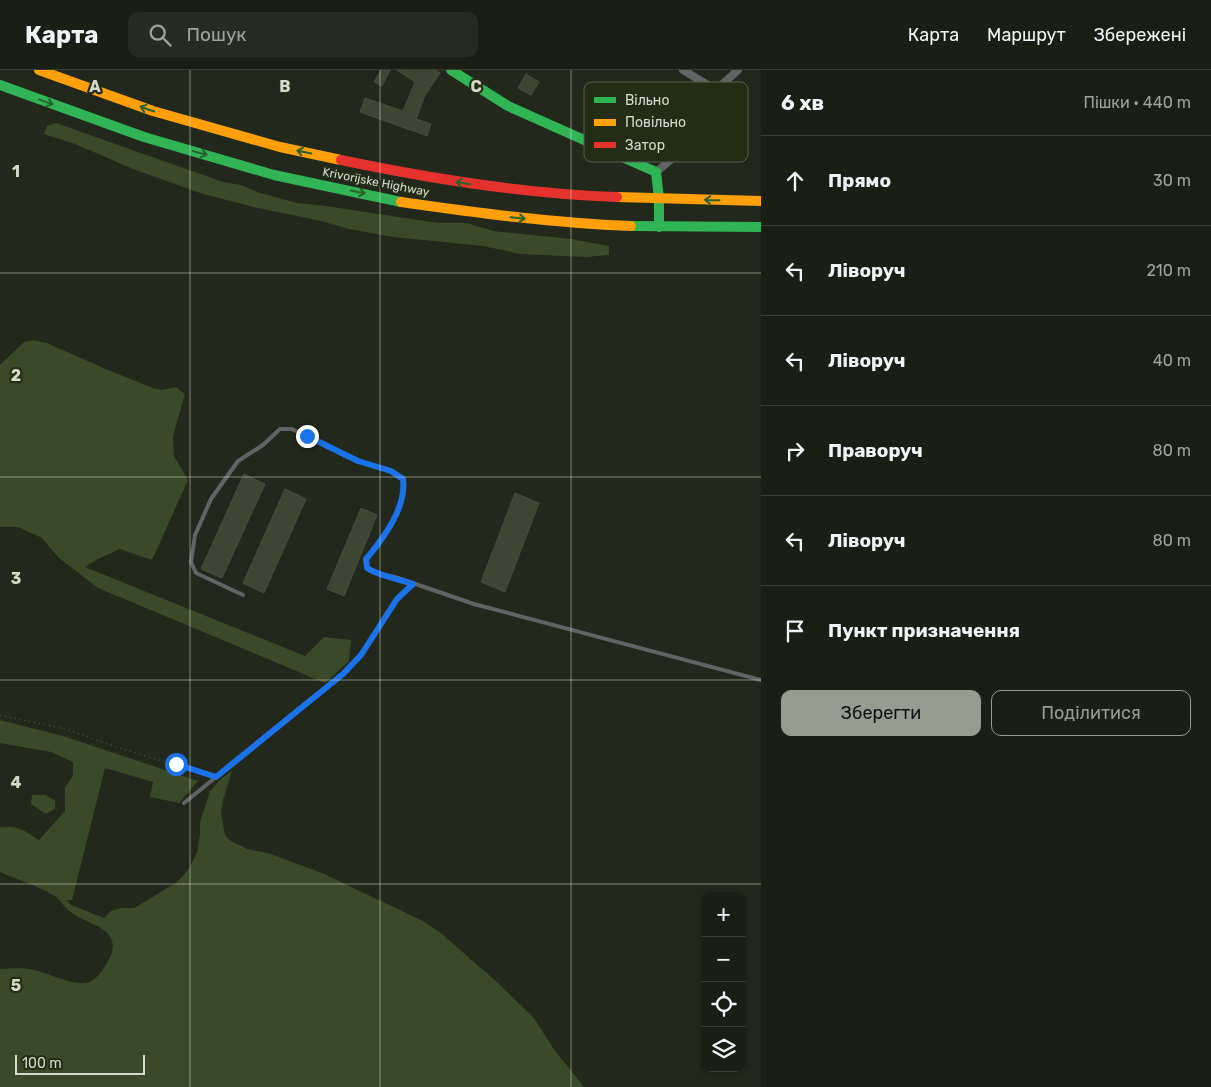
<!DOCTYPE html>
<html lang="uk">
<meta charset="utf-8">
<style>
:root{--surface:#1a1e14;--page:#272b22;--text:#f1f3f6;--muted:#9fa2a0;--line:#383c34;--accent:#969c8f}
body{margin:0;font-family:Rubik,sans-serif;background:var(--page);color:var(--text)}
.controls{position:absolute;right:15px;bottom:15px;display:grid;overflow:hidden;border-radius:10px;box-shadow:0 2px 8px #0003}
.controls button{width:45px;height:45px;display:grid;place-items:center;padding:0;border:0;border-bottom:1px solid var(--line);background:var(--surface);color:var(--text);font:25px sans-serif}
.scale{position:absolute;left:15px;bottom:12px;width:130px;box-sizing:border-box;padding-left:5px;border:2px solid #d4dbcd;border-top:0;font-size:14px;line-height:18px;white-space:nowrap;color:#d4dbcd;-webkit-text-stroke:4px #232d16;paint-order:stroke}
.stop{position:absolute;width:15px;height:15px;margin:-11px;border:4px solid #1a73e8;border-radius:50%;background:#fff}
.stop.end{background:#1a73e8;border-color:#fff;box-shadow:0 1px 5px #0008}
.list{margin:0;padding:0;list-style:none}
h2{display:flex;justify-content:space-between;align-items:center;height:65px;margin:0;padding:0 20px;font-size:21px}
h2 small{font-size:16px;font-weight:400;color:var(--muted)}
.list li{display:grid;grid-template-columns:32px 1fr auto;gap:15px;align-items:center;box-sizing:border-box;height:90px;padding:0 20px;border-top:1px solid var(--line)}
.list b{display:block;font-size:19px;white-space:nowrap}
.list em{font-size:16px;font-style:normal;color:var(--muted)}
.actions{display:flex;gap:10px;padding:15px 20px}
.actions a{flex:1;padding:11px 0;border:1px solid var(--accent);border-radius:10px;text-align:center;font-size:18px;color:var(--accent)}
.actions .main{background:var(--accent);color:#111}
.icon{flex:none;width:28px;height:28px;fill:none;stroke:currentColor;stroke-width:2;stroke-linecap:round;stroke-linejoin:round}
.map{position:relative;flex:none;width:761px;height:1017px;overflow:hidden}
header{display:flex;align-items:center;gap:30px;box-sizing:border-box;height:70px;padding:0 25px;background:var(--surface);border-bottom:1px solid var(--line)}
header strong{font-size:24px}
nav{display:flex;gap:28px;margin-inline-start:auto;font-size:18px}
.search{width:350px;height:45px;background:var(--page);display:flex;align-items:center;gap:12px;box-sizing:border-box;padding:0 18px;border-radius:10px;color:var(--muted);font-size:19px}
main{display:flex}
aside{flex:1;background:var(--surface)}
.map>svg:first-child{display:block}
.green{fill:#3a4927}
.building{fill:#3e4633;stroke:#474c41}
.lines{fill:none;stroke-linecap:round;stroke-linejoin:round}
.path{stroke:#5c5f5c;stroke-width:1;stroke-dasharray:1 4;stroke-linecap:butt}
.lane{stroke:#616364;stroke-width:4}
.street{stroke:#616364;stroke-width:8}
.fast{stroke:#30b455;stroke-width:10}
.slow{stroke:#ff9f0a;stroke-width:10}
.jam{stroke:#e5322d;stroke-width:10}
.oneway{stroke:#28632f}
.route{stroke:#1a73e8;stroke-width:6}
.grid{fill:none;stroke:#d4dbcd;stroke-width:1;stroke-opacity:0.55}
.labels{text-anchor:middle;stroke-width:4.5;stroke-linejoin:round;paint-order:stroke}
.street-label{font-size:12px;fill:#d4dbcd;stroke:#232d16}
.key{fill:#232d16;stroke:#58614d;stroke-width:1}
.key-label{font-size:14px;fill:#d4dbcd}
.grid-label{font-size:16px;text-anchor:middle;font-weight:bold;fill:#d4dbcd;stroke:#232d16;stroke-width:4.5;stroke-linejoin:round;paint-order:stroke}
</style>
<header>
<strong>Карта</strong>
<div class="search"><svg class="icon" aria-label="search" viewBox="0 0 24 24"><circle cx="10" cy="10" r="6"/><path d="M15 15l6 6"/></svg>Пошук</div>
<nav><a>Карта</a><a>Маршрут</a><a>Збережені</a></nav>
</header>
<main>
<div class="map">
<svg width="761" height="1017" viewBox="0 0 761 1017">
<rect width="100%" height="100%" fill="#22281b"/>
<g class="green">
<polygon points="56,53 223,112 241,115 260,123 297,133 326,136 438,153 467,153 493,161 571,169 609,176 609,185 586,187 520,184 483,176 393,167 349,159 321,151 258,138 203,124 133,99 75,74 44,64 47,56"/>
<polygon points="33,270 47,273 108,300 153,318 162,320 176,317 185,324 173,366 174,386 188,410 152,490 120,479 98,489 85,497 305,586 324,567 351,570 349,591 325,613 98,518 59,488 42,468 18,457 0,457 0,295 24,272"/>
<path d="M0 650 63 666 198 711 179 733 150 727 153 712 105 698 72 830H67L71 835 104 848 111 841 121 838H134L176 813 189 799 197 782 200 764V752L210 721 222 708 232 701 223 730 221 743 225 765 231 771 247 779 268 783 322 803 423 851 442 864 498 913 534 948 553 978 584 1017H0V899C12 899 23 897 34 900 49 903 71 915 86 913 96 911 102 901 107 893 127 859 90 856 72 843 65 839 62 832 56 827 39 816 18 810 0 802V757C6 758 11 756 17 758 25 760 32 766 39 770L65 741V718L73 705V692L51 682 0 673Z"/>
<polygon points="32,725 46,725 55,731 55,739 46,744 31,734"/>
</g>
<g class="building">
<polygon points="381,0 390,0 382,16 374,12"/>
<polygon points="397,0 435,0 440,3 425,25 416,49 431,54 427,66 360,42 365,28 403,41 415,12"/>
<polygon points="526,4 539,12 531,25 518,18"/>
<polygon points="244,404 265,414 222,508 201,499"/>
<polygon points="285,419 306,429 264,523 243,513"/>
<polygon points="515,423 539,433 505,522 481,512"/>
<polygon points="361,438 377,445 344,526 327,519"/>
</g>
<g class="lines">
<polyline class="path" points="0,645 65,659 116,677 208,705"/>
<g class="lane">
<path d="M243 525 196 503 191 492 195 465 211 429 238 391 263 375 280 359H292L358 391 391 401 403 409C407 437 383 468 367 489V498L375 503 395 507 474 534 761 610"/>
<polyline points="184,733 343,604 361,585 397,529 413,515"/>
</g>
<g class="street">
<polyline points="683,0 716,20"/>
<polyline points="656,102 673,88 716,20 738,0"/>
</g>
<g class="fast">
<polyline points="451,0 508,36 656,102 659,129 659,157"/>
<polyline points="0,15 144,67 274,105 401,132"/>
<polyline points="631,156 761,157"/>
</g>
<g class="slow">
<polyline points="39,0 153,41 280,77 341,90"/>
<polyline points="617,127 761,131"/>
<path d="M401 132C478 143 553 153 631 156"/>
</g>
<path class="jam" d="M341 90C432 109 524 124 617 127"/>
</g>
<defs><path id="oneway-shaft" d="M-6 0H5M1.5-3L5.5 0L1.5 3" fill="none" stroke-width="1.6" stroke-linecap="round" stroke-linejoin="round" transform="scale(1.25)"/></defs>
<g class="oneway">
<use href="#oneway-shaft" transform="translate(46 32) rotate(20)"/>
<use href="#oneway-shaft" transform="translate(147 39) rotate(-161)"/>
<use href="#oneway-shaft" transform="translate(304 82) rotate(-168)"/>
<use href="#oneway-shaft" transform="translate(200 83) rotate(16)"/>
<use href="#oneway-shaft" transform="translate(463 113) rotate(-171)"/>
<use href="#oneway-shaft" transform="translate(358 122) rotate(12)"/>
<use href="#oneway-shaft" transform="translate(712 130) rotate(-179)"/>
<use href="#oneway-shaft" transform="translate(518 148) rotate(6)"/>
</g>
<g class="lines">
<path class="route" d="M176 694 216 707 343 604 361 585 397 529 413 514C399 509 379 506 367 498L366 489C384 468 407 437 403 409L391 401 358 391 307 366"/>
</g>
<path class="grid" d="M190 0V1017M380 0V1017M571 0V1017M0 203H761M0 407H761M0 610H761M0 814H761"/>
<g class="labels">
<g class="street-label">
<text transform="translate(376 112) rotate(11)" y="4">Krivorijske Highway</text>
</g>
</g>
<rect x="584" y="12" width="164" height="80" rx="8" class="key"/>
<rect x="594" y="27" width="22" height="6" fill="#30b455"/>
<rect x="594" y="49" width="22" height="7" fill="#ff9f0a"/>
<rect x="594" y="72" width="22" height="6" fill="#e5322d"/>
<g class="key-label">
<text x="625" y="35">Вільно</text>
<text x="625" y="57">Повільно</text>
<text x="625" y="80">Затор</text>
</g>
<g class="grid-label">
<text x="95" y="22">A</text>
<text x="285" y="22">B</text>
<text x="476" y="22">C</text>
<text x="16" y="107">1</text>
<text x="16" y="311">2</text>
<text x="16" y="514">3</text>
<text x="16" y="718">4</text>
<text x="16" y="921">5</text>
</g>
</svg>
<div class="controls">
<button>+</button>
<button>−</button>
<button><svg class="icon" aria-label="locate" viewBox="0 0 24 24"><circle cx="12" cy="12" r="6"/><path d="M12 2v4M12 18v4M2 12h4M18 12h4"/></svg></button>
<button><svg class="icon" aria-label="layers" viewBox="0 0 24 24"><path d="M12 4l9 5-9 5-9-5zM3 14l9 5 9-5"/></svg></button>
</div>
<div class="scale">100 m</div>
<div class="stop" style="left:176px;top:694px"></div>
<div class="stop end" style="left:307px;top:366px"></div>
</div>
<aside>
<h2>6 хв<small>Пішки · 440 m</small></h2>
<ul class="list">
<li><svg class="icon" aria-label="ahead" viewBox="0 0 24 24"><path d="M12 20V5M6 11l6-6 6 6"/></svg><div><b>Прямо</b></div><em>30 m</em></li>
<li><svg class="icon" aria-label="left" viewBox="0 0 24 24"><path d="M17 20v-9H6M10 6l-5 5 5 5"/></svg><div><b>Ліворуч</b></div><em>210 m</em></li>
<li><svg class="icon" aria-label="left" viewBox="0 0 24 24"><path d="M17 20v-9H6M10 6l-5 5 5 5"/></svg><div><b>Ліворуч</b></div><em>40 m</em></li>
<li><svg class="icon" aria-label="right" viewBox="0 0 24 24"><path d="M7 20v-9h11M14 6l5 5-5 5"/></svg><div><b>Праворуч</b></div><em>80 m</em></li>
<li><svg class="icon" aria-label="left" viewBox="0 0 24 24"><path d="M17 20v-9H6M10 6l-5 5 5 5"/></svg><div><b>Ліворуч</b></div><em>80 m</em></li>
<li><svg class="icon" aria-label="arrive" viewBox="0 0 24 24"><path d="M6 21V4h12l-3 4 3 4H6"/></svg><div><b>Пункт призначення</b></div></li>
</ul>
<div class="actions"><a class="main">Зберегти</a><a>Поділитися</a></div>
</aside>
</main>
